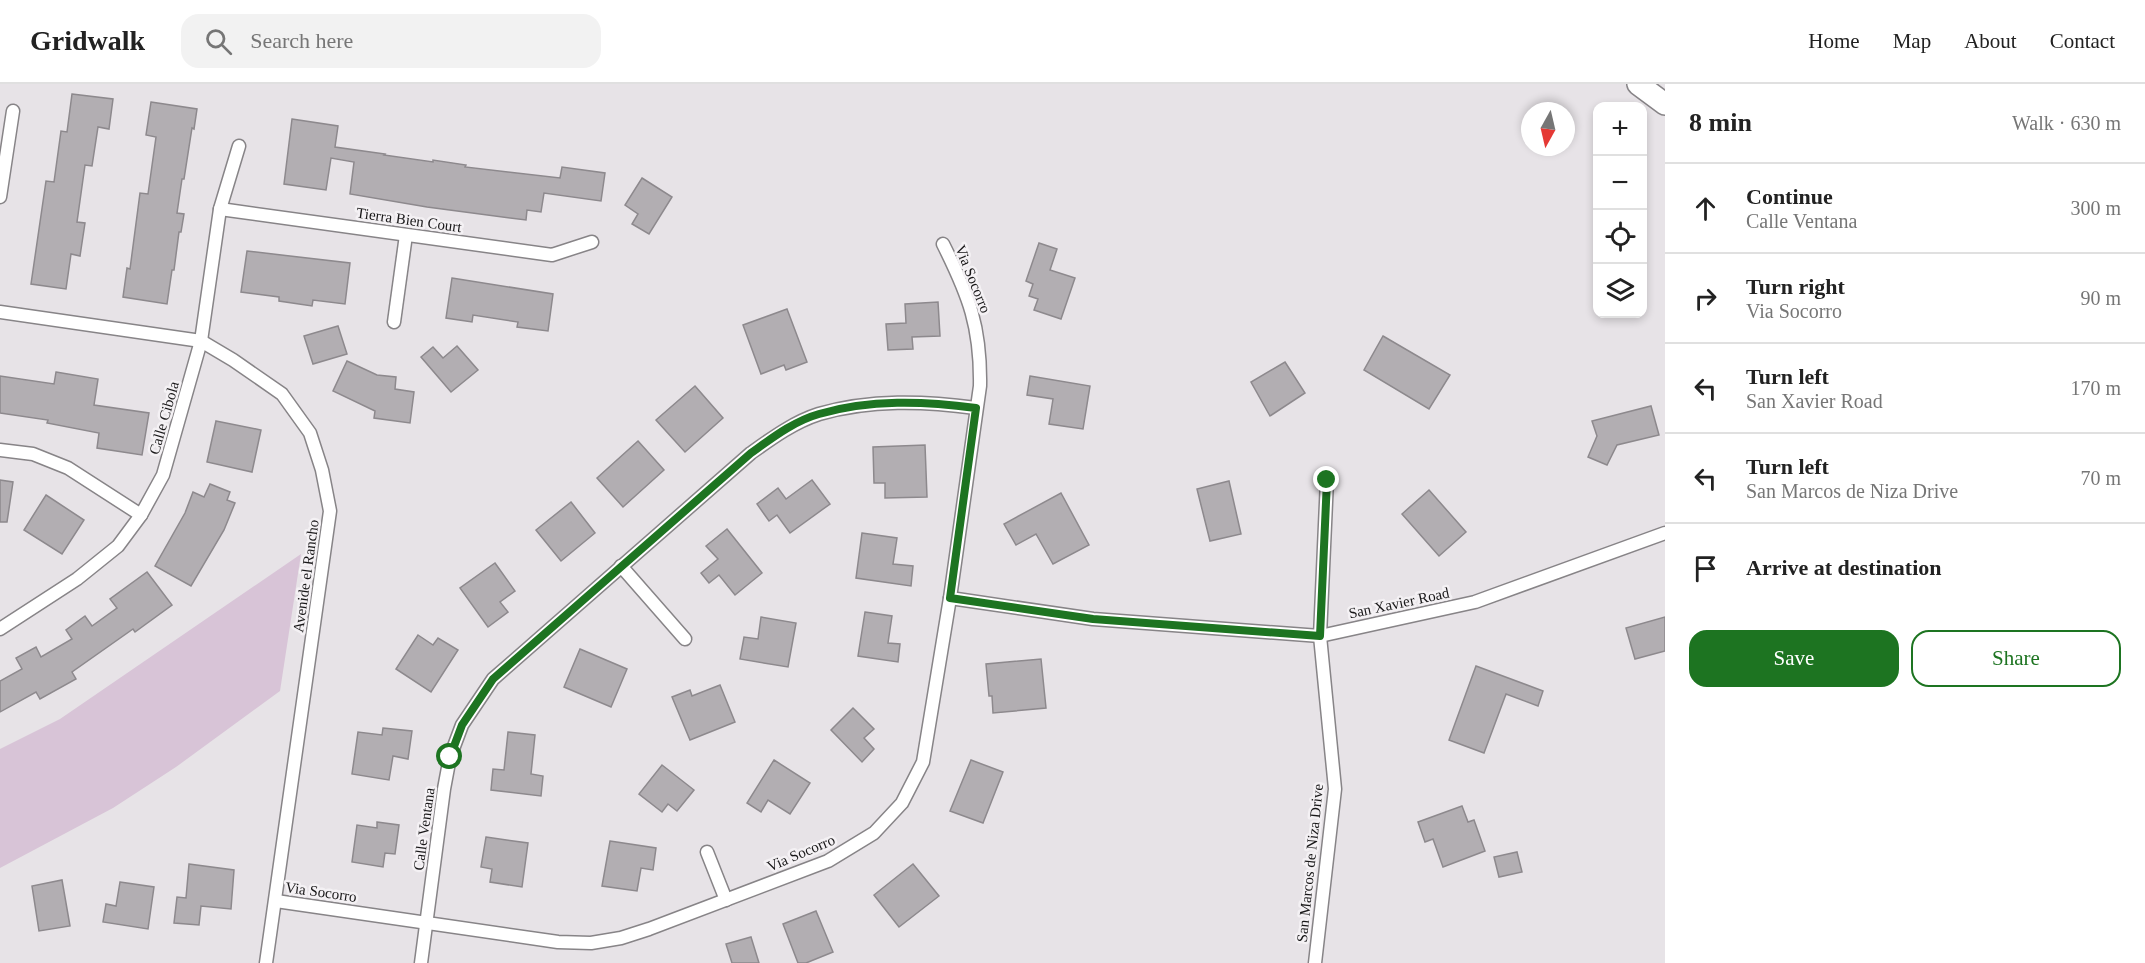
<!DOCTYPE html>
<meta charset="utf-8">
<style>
:root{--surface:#fff;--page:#f2f2f2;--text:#222;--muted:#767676;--line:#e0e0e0;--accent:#1d7421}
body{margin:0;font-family:"Times New Roman",serif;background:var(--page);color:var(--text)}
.controls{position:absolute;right:18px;top:18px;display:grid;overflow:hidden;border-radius:12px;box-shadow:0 3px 9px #0003}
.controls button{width:54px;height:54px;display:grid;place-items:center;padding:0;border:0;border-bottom:2px solid var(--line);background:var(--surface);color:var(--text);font:30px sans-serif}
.compass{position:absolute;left:1521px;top:18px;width:54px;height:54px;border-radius:50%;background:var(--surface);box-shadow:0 3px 9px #0003;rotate:188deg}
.stop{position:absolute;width:18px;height:18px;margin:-14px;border:4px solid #1d7421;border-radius:50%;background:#fff}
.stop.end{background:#1d7421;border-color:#fff;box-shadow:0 2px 6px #0008}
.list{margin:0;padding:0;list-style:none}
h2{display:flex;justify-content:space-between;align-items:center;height:78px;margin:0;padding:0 24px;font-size:26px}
h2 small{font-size:20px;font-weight:400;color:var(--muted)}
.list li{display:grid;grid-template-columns:39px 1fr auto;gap:18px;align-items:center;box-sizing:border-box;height:90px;padding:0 24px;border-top:2px solid var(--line)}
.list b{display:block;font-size:22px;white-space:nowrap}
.list p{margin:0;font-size:20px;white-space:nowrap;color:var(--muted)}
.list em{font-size:20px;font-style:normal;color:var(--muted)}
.actions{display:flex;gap:12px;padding:18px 24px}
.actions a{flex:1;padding:14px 0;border:2px solid var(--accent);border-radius:18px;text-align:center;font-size:21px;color:var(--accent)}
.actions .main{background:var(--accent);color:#fff}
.icon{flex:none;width:33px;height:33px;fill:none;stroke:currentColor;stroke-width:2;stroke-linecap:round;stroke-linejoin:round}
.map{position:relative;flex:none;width:1665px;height:879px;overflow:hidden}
header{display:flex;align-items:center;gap:36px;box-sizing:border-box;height:84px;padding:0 30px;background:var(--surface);border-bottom:2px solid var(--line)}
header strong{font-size:28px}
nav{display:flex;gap:33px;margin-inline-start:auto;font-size:21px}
.search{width:420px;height:54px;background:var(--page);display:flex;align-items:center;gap:15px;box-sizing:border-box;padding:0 21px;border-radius:18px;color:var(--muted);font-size:22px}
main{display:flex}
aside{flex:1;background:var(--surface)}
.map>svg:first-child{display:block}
.green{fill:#d8c4d7}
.building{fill:#b2aeb2;stroke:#8d898d;stroke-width:1.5}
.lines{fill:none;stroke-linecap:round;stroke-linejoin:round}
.minor-casing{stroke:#878487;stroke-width:15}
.trunk-casing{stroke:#878487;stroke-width:24}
.minor{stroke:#fff;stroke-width:12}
.trunk{stroke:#fff;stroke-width:21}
.route{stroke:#1d7421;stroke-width:8}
.labels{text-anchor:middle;stroke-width:5;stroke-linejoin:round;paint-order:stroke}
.street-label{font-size:15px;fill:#181718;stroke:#f4f1f4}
</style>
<header>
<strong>Gridwalk</strong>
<div class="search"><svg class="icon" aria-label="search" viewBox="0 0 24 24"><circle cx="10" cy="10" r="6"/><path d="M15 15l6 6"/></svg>Search here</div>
<nav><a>Home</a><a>Map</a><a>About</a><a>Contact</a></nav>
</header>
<main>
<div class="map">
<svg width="1665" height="879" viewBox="0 0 1665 879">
<rect width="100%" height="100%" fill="#e7e3e7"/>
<polygon class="green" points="301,470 280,607 176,683 113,724 0,784 0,665 60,635"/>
<g class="building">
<polygon points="72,10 113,15 109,45 98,43 92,82 85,81 77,138 85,139 80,172 71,170 66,205 31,200 46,97 54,98 61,47 67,48"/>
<polygon points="151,18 197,25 194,45 192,44 184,95 182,95 177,129 184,130 181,148 179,148 174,186 172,186 167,220 123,213 127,184 130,185 140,109 148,110 156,53 146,51"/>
<polygon points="292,35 338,42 335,63 385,70 384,71 433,78 433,76 466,81 465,83 560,94 562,83 605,89 601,117 544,109 541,128 527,126 526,136 427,123 350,110 354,78 331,74 326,106 284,100"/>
<polygon points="642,94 672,113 649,150 632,140 638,130 625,121"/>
<polygon points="1039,159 1057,165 1050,186 1075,194 1061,235 1034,226 1038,215 1029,212 1033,200 1026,197"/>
<polygon points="247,167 350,179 345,220 313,216 312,222 279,217 279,213 241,208"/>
<polygon points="452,194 553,210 548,247 517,243 518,238 473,231 472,238 446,234"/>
<polygon points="938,218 940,252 912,253 913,265 888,266 886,240 906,239 905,220"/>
<polygon points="787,225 807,278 786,286 784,281 761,290 743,241"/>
<polygon points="338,242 347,270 313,280 304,252"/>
<polygon points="1383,252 1450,291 1429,325 1364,286"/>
<polygon points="457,262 478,286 451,308 421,273 433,263 443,274"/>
<polygon points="347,277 377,291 396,293 395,305 414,308 410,339 374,334 375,327 333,307"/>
<polygon points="1285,278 1305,309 1270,332 1251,298"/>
<polygon points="56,288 98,295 94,321 149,329 142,371 97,364 99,349 47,339 48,336 0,329 0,292 54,300"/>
<polygon points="1030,292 1090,302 1083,345 1049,340 1053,315 1027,311"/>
<polygon points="695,302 723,334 685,368 656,336"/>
<polygon points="1651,322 1659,351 1617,361 1607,381 1588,373 1597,352 1592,337"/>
<polygon points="216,337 261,346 252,388 207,378"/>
<polygon points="638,357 664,386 623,423 597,394"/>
<polygon points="925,361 927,413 885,414 885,399 874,399 873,363"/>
<polygon points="0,396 13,398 7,438 0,438"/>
<polygon points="812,396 830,420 790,449 777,431 769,437 757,420 778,404 786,415"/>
<polygon points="1229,397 1241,450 1210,457 1197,405"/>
<polygon points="210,400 230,408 227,416 235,419 224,446 191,502 155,482 185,429 193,408 204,413"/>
<polygon points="1429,406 1466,448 1439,472 1402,430"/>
<polygon points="1061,409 1089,461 1053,480 1036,450 1016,461 1004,440"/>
<polygon points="46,411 84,436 62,470 24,446"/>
<polygon points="571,418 595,449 561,477 536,446"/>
<polygon points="727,445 762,489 735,511 719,491 709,499 701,489 718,475 706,462"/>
<polygon points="862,449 897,454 893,480 913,482 911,502 856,494"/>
<polygon points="495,479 515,507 500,518 508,528 488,543 460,504"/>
<polygon points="147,488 172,521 135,548 133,545 72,588 76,595 40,615 36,608 0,628 0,597 22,585 16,574 36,563 41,573 72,555 66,546 85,532 92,542 117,524 110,515"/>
<polygon points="865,528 892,532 888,559 900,560 898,578 858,572"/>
<polygon points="761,533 796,539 788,583 740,575 744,553 758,555"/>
<polygon points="1665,533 1665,567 1635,575 1626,544"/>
<polygon points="418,551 433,561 438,554 458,566 431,608 396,585"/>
<polygon points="580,565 627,585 611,623 564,603"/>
<polygon points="1041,575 1046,624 993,629 992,612 989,612 986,580"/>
<polygon points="1476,582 1543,607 1538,622 1506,610 1484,669 1449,656"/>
<polygon points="720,601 735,638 690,656 672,613 690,606 692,612"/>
<polygon points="853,624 874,645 864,654 874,665 862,678 831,646"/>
<polygon points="383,644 412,647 408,675 393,672 389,696 352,690 358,648 382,651"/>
<polygon points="508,648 535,651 531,690 543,692 541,712 491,706 493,685 504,686"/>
<polygon points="774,676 810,699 790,730 768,716 761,728 747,719"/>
<polygon points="971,676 1003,688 983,739 950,727"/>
<polygon points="662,681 694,706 677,727 668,720 662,728 639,710"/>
<polygon points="1462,722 1468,738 1474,736 1485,767 1443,783 1433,755 1425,758 1418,738"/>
<polygon points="377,738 399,741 395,770 385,769 383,783 352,778 357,741 377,744"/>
<polygon points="486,753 528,759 522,803 490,798 492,785 481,783"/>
<polygon points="610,757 656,764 653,786 641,784 637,807 602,802"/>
<polygon points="1517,768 1522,788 1499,793 1494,773"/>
<polygon points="189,780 234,786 231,825 201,822 199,841 174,839 177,813 186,814"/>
<polygon points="913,780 939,812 899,843 874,811"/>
<polygon points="62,796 70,842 39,847 32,802"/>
<polygon points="120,798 154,803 148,845 103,838 106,820 116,822"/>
<polygon points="816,827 833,868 806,879 798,879 783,840"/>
<polygon points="751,853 759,879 732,879 726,860"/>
</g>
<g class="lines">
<g class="minor-casing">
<g id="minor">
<polyline points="0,113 13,27"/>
<polyline points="220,125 552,171 592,158"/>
<polyline points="0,228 201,257 233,276 282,310 310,349 322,386 330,427 266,879"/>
<polyline points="394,238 406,151"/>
<polyline points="0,366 33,370 68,384 141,431"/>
<polyline points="621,482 685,555"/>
<polyline points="950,514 1093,535 1320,552 1475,518 1665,449"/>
<polyline points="0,545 77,495 118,462 141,431 163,391 201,257 220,125 239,62"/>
<polyline points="707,768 726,816"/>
<path d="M276 817 558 858 591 859 621 854 649 845 828 777 874 749 902 719 923 678 950 514 980 302C981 243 969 212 943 160"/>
<path d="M421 879 444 705 450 673 462 641 493 595 751 369C772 354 794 338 819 330 871 315 924 317 976 324"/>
<polyline points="1315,879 1335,705 1320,552 1327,396"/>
</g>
</g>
<g class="trunk-casing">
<polyline id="trunk" points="1638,0 1665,20"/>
</g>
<use href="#minor" class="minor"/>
<use href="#trunk" class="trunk"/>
</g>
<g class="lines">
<path class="route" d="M450 673 462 641 493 595 751 369C772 354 794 337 819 330 870 315 924 317 976 324L950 514 1093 535 1320 552 1327 396"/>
</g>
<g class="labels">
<g class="street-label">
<text transform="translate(409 136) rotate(8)" y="5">Tierra Bien Court</text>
<text transform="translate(973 195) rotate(68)" y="5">Via Socorro</text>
<text transform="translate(164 334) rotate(-74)" y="5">Calle Cibola</text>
<text transform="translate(306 492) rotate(-82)" y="5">Avenide el Rancho</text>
<text transform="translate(1399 519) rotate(-12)" y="5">San Xavier Road</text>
<text transform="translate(424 745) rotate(-82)" y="5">Calle Ventana</text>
<text transform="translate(801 769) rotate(-23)" y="5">Via Socorro</text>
<text transform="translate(1310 779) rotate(-84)" y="5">San Marcos de Niza Drive</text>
<text transform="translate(321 808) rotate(8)" y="5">Via Socorro</text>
</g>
</g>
</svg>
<div class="controls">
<button>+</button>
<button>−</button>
<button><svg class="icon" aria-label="locate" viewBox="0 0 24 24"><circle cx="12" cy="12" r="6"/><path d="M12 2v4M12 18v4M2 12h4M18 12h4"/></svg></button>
<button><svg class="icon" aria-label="layers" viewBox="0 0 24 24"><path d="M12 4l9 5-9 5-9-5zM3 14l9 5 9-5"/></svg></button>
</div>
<svg class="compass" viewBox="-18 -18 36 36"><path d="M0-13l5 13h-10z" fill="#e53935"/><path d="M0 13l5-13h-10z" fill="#767676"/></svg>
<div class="stop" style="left:450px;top:673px"></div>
<div class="stop end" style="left:1327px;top:396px"></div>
</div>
<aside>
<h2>8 min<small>Walk · 630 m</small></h2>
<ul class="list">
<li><svg class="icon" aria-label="ahead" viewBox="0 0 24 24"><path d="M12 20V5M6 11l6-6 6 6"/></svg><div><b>Continue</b><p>Calle Ventana</p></div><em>300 m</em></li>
<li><svg class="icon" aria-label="right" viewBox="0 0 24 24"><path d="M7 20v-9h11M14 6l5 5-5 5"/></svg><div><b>Turn right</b><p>Via Socorro</p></div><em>90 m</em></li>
<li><svg class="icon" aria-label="left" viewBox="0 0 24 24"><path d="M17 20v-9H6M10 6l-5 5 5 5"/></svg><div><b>Turn left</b><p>San Xavier Road</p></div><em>170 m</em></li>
<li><svg class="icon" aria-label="left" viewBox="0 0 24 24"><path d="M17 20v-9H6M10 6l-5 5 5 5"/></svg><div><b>Turn left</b><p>San Marcos de Niza Drive</p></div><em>70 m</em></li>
<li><svg class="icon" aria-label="arrive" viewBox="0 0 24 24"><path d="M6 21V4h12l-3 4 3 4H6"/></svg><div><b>Arrive at destination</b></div></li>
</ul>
<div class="actions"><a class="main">Save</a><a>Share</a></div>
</aside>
</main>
